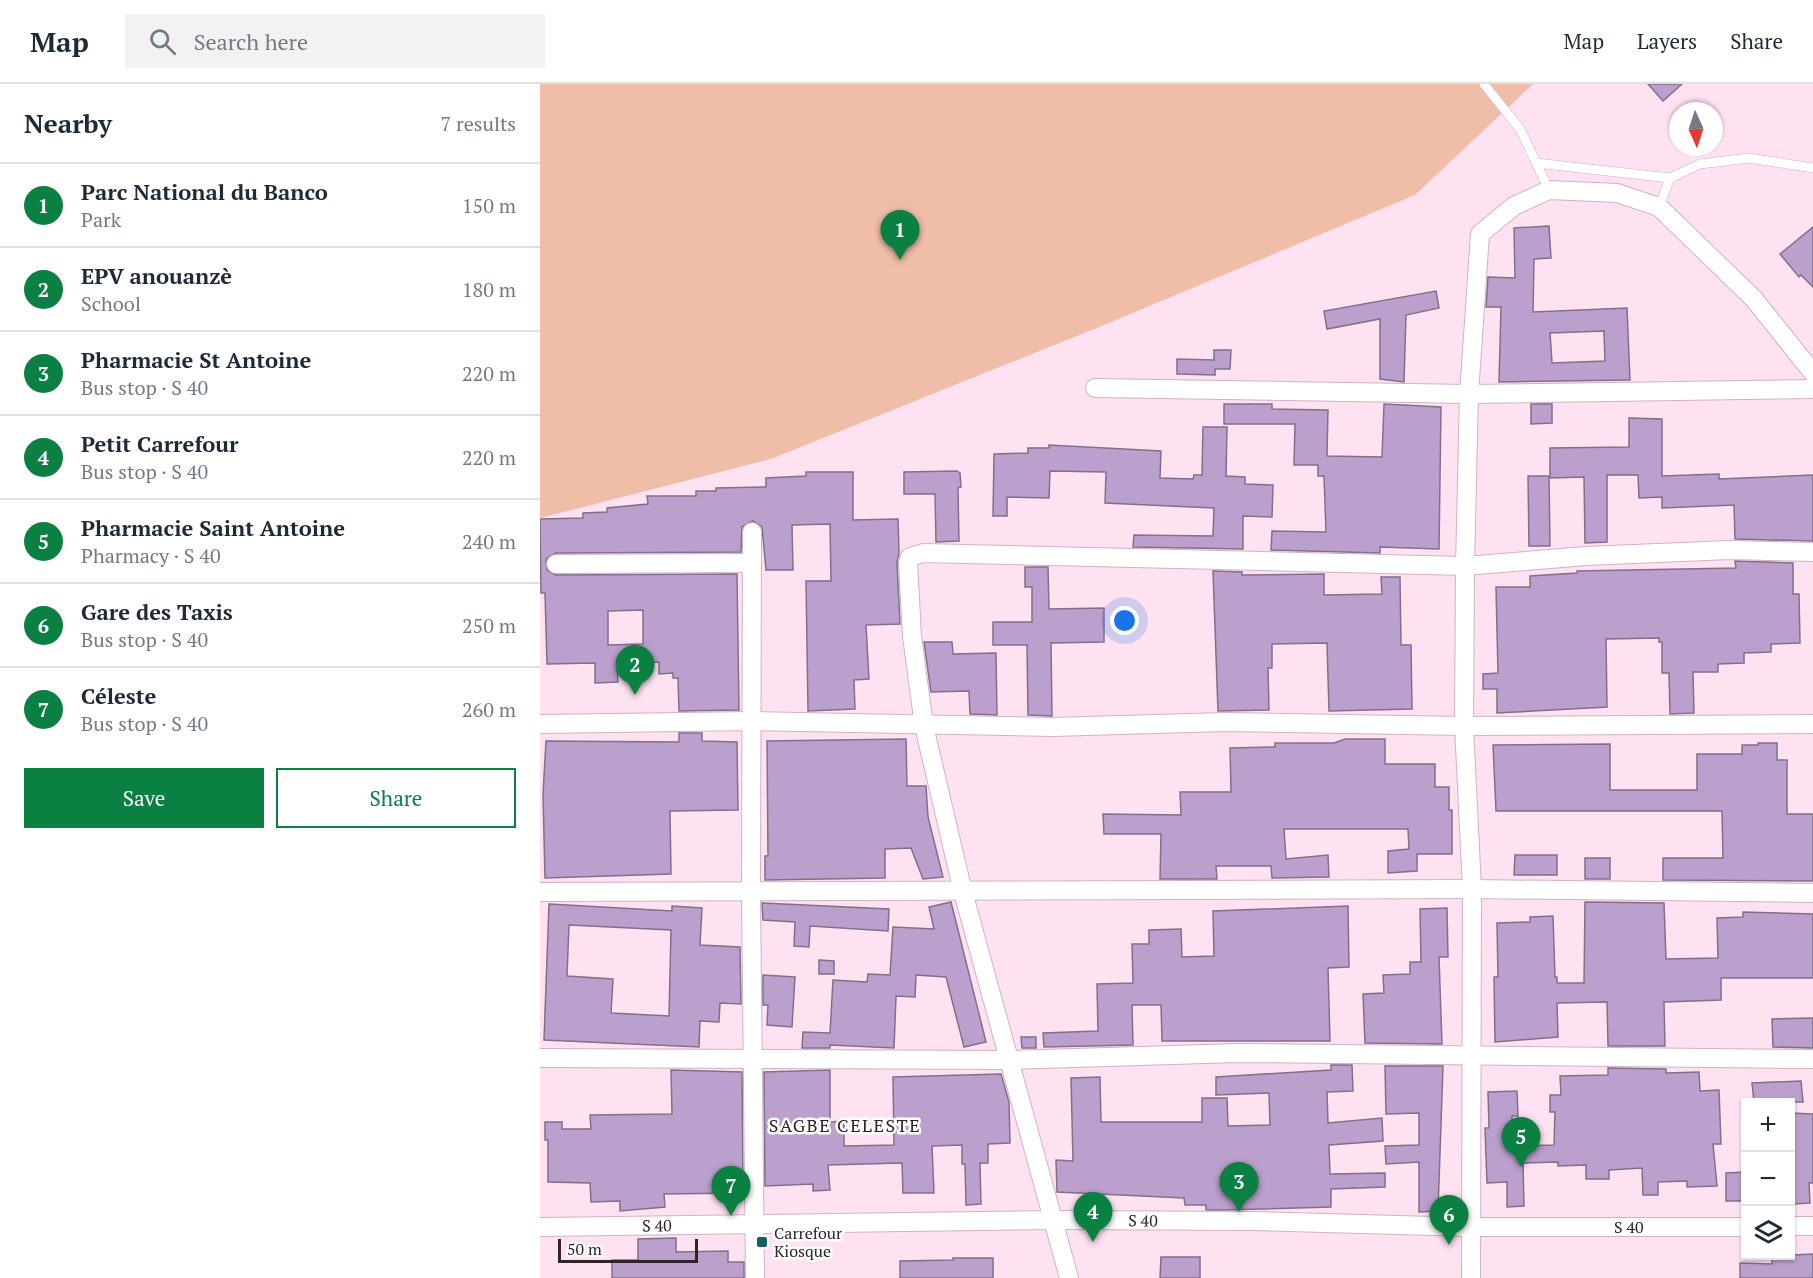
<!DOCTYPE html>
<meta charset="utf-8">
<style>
:root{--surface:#fff;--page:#f2f2f3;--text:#1f2937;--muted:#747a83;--line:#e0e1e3;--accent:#0b8043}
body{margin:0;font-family:"PT Serif",serif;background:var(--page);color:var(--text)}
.controls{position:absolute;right:18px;bottom:18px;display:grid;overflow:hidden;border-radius:0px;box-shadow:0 2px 4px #0004}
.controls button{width:54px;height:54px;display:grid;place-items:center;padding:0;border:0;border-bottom:2px solid var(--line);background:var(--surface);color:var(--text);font:30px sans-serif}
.compass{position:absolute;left:1129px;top:18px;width:54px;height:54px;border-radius:50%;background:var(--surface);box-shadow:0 2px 4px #0004;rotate:177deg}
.scale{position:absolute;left:18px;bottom:15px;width:140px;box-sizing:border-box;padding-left:6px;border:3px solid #2f2229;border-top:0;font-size:16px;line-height:21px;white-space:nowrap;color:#2f2229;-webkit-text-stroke:4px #fff;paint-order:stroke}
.you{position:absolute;left:585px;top:537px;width:21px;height:21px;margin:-15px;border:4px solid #fff;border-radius:50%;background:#1a73e8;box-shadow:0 0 0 9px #1a73e833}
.badge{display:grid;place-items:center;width:39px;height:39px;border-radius:50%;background:var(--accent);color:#fff;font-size:20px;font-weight:700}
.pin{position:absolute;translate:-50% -50px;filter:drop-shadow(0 2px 3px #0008)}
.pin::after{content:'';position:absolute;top:32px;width:21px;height:18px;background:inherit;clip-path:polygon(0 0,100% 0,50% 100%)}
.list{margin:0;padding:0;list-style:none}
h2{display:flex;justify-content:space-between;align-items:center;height:78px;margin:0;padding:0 24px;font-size:26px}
h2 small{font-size:20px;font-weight:400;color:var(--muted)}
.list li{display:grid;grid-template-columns:39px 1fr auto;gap:18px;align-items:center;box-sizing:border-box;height:84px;padding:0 24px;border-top:2px solid var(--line)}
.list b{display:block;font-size:22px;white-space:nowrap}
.list p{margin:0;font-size:20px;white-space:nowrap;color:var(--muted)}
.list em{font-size:20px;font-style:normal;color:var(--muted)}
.actions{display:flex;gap:12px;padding:18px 24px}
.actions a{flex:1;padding:14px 0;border:2px solid var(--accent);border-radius:0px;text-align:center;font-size:21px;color:var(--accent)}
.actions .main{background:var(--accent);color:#fff}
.icon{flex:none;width:33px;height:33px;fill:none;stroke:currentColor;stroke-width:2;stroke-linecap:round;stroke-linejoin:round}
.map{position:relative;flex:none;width:1273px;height:1194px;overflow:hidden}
header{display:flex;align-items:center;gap:36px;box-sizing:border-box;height:84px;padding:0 30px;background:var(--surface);border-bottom:2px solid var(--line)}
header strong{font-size:28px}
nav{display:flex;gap:33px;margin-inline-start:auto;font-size:21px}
.search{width:420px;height:54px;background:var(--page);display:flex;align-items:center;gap:15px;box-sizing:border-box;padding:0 21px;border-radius:0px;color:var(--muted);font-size:22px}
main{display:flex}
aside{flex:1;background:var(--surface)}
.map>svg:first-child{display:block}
.green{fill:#efbda8}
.building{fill:#bb9fcc;stroke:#80708a;stroke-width:1.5;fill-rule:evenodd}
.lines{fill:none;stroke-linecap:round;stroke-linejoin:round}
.lane-casing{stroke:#d2b1c4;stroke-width:10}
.street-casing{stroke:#d2b1c4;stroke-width:20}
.lane{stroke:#fff;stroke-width:9}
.street{stroke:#fff;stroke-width:18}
.poi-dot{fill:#13625f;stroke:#fff;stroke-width:2}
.labels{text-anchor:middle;stroke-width:5;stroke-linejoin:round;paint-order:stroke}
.street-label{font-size:16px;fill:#2f2229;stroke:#fff}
.poi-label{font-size:16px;fill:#2f2229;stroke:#fff;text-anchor:start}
.neighbourhood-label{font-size:18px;letter-spacing:1.5px;fill:#2f2229;stroke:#fff}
</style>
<header>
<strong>Map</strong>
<div class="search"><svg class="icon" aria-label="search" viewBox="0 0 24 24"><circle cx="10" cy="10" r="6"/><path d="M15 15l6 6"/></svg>Search here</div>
<nav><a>Map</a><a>Layers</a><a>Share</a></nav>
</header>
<main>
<aside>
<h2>Nearby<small>7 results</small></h2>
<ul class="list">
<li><span class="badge">1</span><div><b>Parc National du Banco</b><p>Park</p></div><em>150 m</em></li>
<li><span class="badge">2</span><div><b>EPV anouanzè</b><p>School</p></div><em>180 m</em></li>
<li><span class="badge">3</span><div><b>Pharmacie St Antoine</b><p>Bus stop · S 40</p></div><em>220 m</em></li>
<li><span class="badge">4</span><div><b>Petit Carrefour</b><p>Bus stop · S 40</p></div><em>220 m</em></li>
<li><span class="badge">5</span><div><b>Pharmacie Saint Antoine</b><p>Pharmacy · S 40</p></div><em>240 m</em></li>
<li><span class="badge">6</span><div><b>Gare des Taxis</b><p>Bus stop · S 40</p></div><em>250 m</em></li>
<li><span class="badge">7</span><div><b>Céleste</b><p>Bus stop · S 40</p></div><em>260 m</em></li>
</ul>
<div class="actions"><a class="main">Save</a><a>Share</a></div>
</aside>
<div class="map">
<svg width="1273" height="1194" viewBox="0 0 1273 1194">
<rect width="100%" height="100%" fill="#fee2f1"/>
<polygon class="green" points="0,0 993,0 875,111 564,241 231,375 0,434"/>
<g class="building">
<polygon points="1108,0 1142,0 1123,17"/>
<path d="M1009 142 1011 174 994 175 993 228 1087 224 1090 296 959 298 961 223H946L948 193 975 194 974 144ZM1064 247 1065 277 1012 279 1010 249Z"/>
<polygon points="1273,143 1273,203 1261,191 1259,193 1240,170"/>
<polygon points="896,207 899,224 866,231 864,298 840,295 840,235 787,245 784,227"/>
<polygon points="674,266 691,266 690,285 675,285 675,291 637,290 637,275 674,276"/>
<polygon points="684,320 732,320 732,325 788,326 787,372 842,373 844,320 901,323 899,465 840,463 840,469 731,466 732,447 786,448 784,392 778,392 778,381 754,381 755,340 684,340"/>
<polygon points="991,320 1012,320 1012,339 991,340"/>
<polygon points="1089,334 1122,335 1122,392 1179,390 1179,395 1273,391 1273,457 1195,455 1194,421 1122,424 1122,413 1099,414 1098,391 1067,391 1067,458 1045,459 1044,393 1010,394 1010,364 1089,363"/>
<polygon points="663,343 687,343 686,392 705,393 705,400 733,401 732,433 703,432 703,465 593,463 594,451 673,452 674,424 565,419 566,388 510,387 509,414 467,413 467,432 453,432 454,370 488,369 488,364 509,364 509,361 621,367 620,394 653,395 654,391 662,391"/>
<polygon points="417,387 420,389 421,403 418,404 419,457 396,458 395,410 364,410 364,388"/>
<path d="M266 388H313V436L358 435 359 469 357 479 360 540 326 541 329 595 314 596 315 625 268 627 266 497H291L290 440 252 441 253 486H226L222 443 213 437 202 443 201 468 16 469 6 475 7 486 16 491 197 490 199 626 139 627 138 594H133V589L119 590V578L77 579 78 598 55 599V579L7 580 5 509H1L0 435 43 434V429L67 428V424L108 420 107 412H156V407H176V404L226 403V394L266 392ZM103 526V560L68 561V527Z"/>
<polygon points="988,392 1009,392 1010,462 989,462"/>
<polygon points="1195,477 1253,479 1253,510 1259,510 1260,559 1231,560 1231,568 1204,569 1204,579 1178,580 1178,588 1153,588 1154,629 1130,630 1129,589 1122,589 1122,558 1119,558 1119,554 1066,555 1067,623 957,629 957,605 943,605 943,590 958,589 956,503 990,503 990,492 1037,489 1037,487 1196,484"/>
<polygon points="485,483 508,483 509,525 564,524 564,558 511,559 512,632 488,631 487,561 453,561 453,538 492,538 492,503 485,503"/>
<polygon points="673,487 702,488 702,491 784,490 784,511 842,510 841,493 860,493 861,561 871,561 872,625 789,627 787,559 732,560 732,584 728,584 729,626 678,627"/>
<polygon points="384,558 412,558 413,570 456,569 457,631 430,630 429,607 391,608"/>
<polygon points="139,649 162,649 162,657 197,658 198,726 130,727 131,790 5,794 3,710 6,657 139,658"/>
<polygon points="366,655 367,702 386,702 388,733 403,793 383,795 371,764 345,765 345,794 225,796 225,772 228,772 227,657"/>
<polygon points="805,655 845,655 845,680 895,680 895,703 909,703 909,726 912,726 912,770 877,770 877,787 848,789 848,767 869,765 868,745 744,745 746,775 788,771 789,793 732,794 731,782 676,782 677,795 620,795 621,750 564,750 563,730 641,731 640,708 691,708 690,664 735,663 735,659 794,659"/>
<polygon points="1218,659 1237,659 1237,676 1247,676 1247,730 1273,730 1273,797 1123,796 1123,774 1183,774 1182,727 956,727 953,661 1070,660 1070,706 1157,706 1157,670 1202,670 1202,661 1218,661"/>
<polygon points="975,771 1017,771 1017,791 974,791"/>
<rect x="1045" y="774" width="25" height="21"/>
<polygon points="411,818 446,958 424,963 406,893 376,891 375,913 356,912 354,964 290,961 290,964 262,964 263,948 290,949 293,896 327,898 328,890 350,891 353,843 394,845 389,823"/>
<polygon points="1045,818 1124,819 1126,875 1178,874 1177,834 1203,833 1203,828 1273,830 1273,894 1181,894 1181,916 1124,918 1125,962 1068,962 1067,918 1017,919 1018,953 955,958 954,893 958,893 957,839 990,838 990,833 1013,832 1015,893 1017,893 1017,899 1044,899"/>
<polygon points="222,819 349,825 348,847 270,842 269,863 254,862 255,838 223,836"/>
<path d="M9 820 132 827V822L162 824 160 861 200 863 201 920 180 919 179 938 160 937 159 963 4 956ZM29 841 131 846 129 932 71 929 73 895 27 892Z"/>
<polygon points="808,822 809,883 788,884 790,957 622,957 621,921 592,921 593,961 504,963 503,949 558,947 557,900 593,899 592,860 609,860 609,846 641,845 642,873 674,872 673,827"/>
<polygon points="907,824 908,873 899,873 902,960 825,959 823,910 844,909 843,891 870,890 870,878 881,878 880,825"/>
<polygon points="279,876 294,877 294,890 279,890"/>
<polygon points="223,891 255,893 252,943 227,941 228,921 223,921"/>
<polygon points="1273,934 1273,964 1233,963 1232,935"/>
<polygon points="481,953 496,953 496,964 482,964"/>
<polygon points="791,981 812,981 813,1007 787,1008 788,1039 842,1034 843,1057 789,1061 790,1090 845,1089 845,1103 791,1105 791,1123 683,1126 666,1126 666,1121 645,1121 644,1114 517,1108 516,1076 533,1077 531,994 560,993 561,1038 662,1038 662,1014 687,1014 688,1042 730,1041 729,1009 676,1011 676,993 791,986"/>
<polygon points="845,982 903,982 898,1127 879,1128 879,1078 846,1080 845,1062 879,1061 879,1029 846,1030"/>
<polygon points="1068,984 1126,985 1126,989 1159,988 1160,1007 1179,1006 1181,1060 1173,1060 1177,1102 1147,1103 1147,1097 1118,1098 1118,1111 1103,1111 1102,1084 1069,1086 1069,1095 1046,1095 1046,1081 1018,1082 1018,1078 983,1079 984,1122 967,1123 967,1098 947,1099 945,1044 949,1044 948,1008 977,1007 978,1032 972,1032 973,1062 1014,1061 1015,1028 1010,1028 1010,1011 1021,1011 1020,992 1068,991"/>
<polygon points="131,986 202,988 203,1102 199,1102 199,1109 124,1110 125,1123 80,1127 80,1117 51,1118 50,1099 8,1098 8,1056 5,1056 5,1038 22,1038 22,1045 51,1045 50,1031 132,1030"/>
<polygon points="290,986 290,1038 304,1037 304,1062 354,1061 353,993 461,990 469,1018 470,1059 448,1060 448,1079 440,1079 441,1120 426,1121 425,1080 422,1080 422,1061 392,1062 394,1109 363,1109 362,1079 288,1081 290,1106 273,1107 273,1100 225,1102 224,988"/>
<polygon points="1261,997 1263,1018 1214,1018 1212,999"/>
<polygon points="1251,1029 1273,1030 1273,1099 1269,1099 1270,1119 1254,1120 1251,1083"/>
<polygon points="1206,1088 1206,1117 1186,1117 1186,1089"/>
<polygon points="136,1154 136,1168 188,1167 188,1178 204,1178 204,1194 72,1194 72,1176 98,1176 98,1155"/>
<polygon points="1273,1170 1273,1194 1200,1194 1200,1179 1232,1180 1232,1172"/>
<polygon points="621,1173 660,1173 660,1194 620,1194"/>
<polygon points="413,1174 453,1174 453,1194 360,1194 360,1177 413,1176"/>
</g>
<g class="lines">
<g class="lane-casing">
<g id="lane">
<polyline points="944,0 980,45 1009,106"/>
<polyline points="996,79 1130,94"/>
<polyline points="1119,123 1130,94 1160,80 1209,74 1273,84"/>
</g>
</g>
<g class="street-casing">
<g id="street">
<polyline points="555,304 929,310 1273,305"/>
<polyline points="212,448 211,808 215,1194"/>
<polyline points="16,480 212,479"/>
<polyline points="0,640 213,637 512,643 685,638 924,642 1273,640"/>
<polyline points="0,808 932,805 1273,809"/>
<polyline points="0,974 470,976 698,969 1273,975"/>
<polyline points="1250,1142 1273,1142"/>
<path id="s1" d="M0 1143 515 1136 712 1137 930 1143H1206"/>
<polyline points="529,1194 423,808 384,642 372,552 368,478 370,473 383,469 925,482 1046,472 1189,466 1273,468"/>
<polyline points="931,1194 932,805 924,642 925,482 929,310 940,150 974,122 1009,106 1077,109 1119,123 1214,215 1273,289"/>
</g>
</g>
<use href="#lane" class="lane"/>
<use href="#street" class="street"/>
</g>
<rect class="poi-dot" x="216" y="1152" width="12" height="12" rx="3"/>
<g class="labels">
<g class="street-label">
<text dy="6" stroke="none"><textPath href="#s1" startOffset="603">S 40</textPath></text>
<text dy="6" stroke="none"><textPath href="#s1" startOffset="117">S 40</textPath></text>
<text dy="6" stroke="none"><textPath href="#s1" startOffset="1089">S 40</textPath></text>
</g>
<g class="poi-label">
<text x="234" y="1155">Carrefour<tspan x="234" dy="18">Kiosque</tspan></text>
</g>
<g class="neighbourhood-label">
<text x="305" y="1048">SAGBE CELESTE</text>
</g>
</g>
</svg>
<div class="controls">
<button>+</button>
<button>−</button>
<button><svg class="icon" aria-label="layers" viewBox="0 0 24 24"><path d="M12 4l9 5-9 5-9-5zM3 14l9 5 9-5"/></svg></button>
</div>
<svg class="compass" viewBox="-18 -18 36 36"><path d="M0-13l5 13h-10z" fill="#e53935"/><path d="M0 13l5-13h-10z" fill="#747a83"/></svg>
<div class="scale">50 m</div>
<div class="you"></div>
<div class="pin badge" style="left:360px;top:176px">1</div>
<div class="pin badge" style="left:95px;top:611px">2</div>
<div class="pin badge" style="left:699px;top:1128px">3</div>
<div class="pin badge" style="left:553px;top:1158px">4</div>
<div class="pin badge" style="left:981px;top:1083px">5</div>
<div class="pin badge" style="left:909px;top:1161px">6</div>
<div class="pin badge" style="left:191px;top:1132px">7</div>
</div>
</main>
